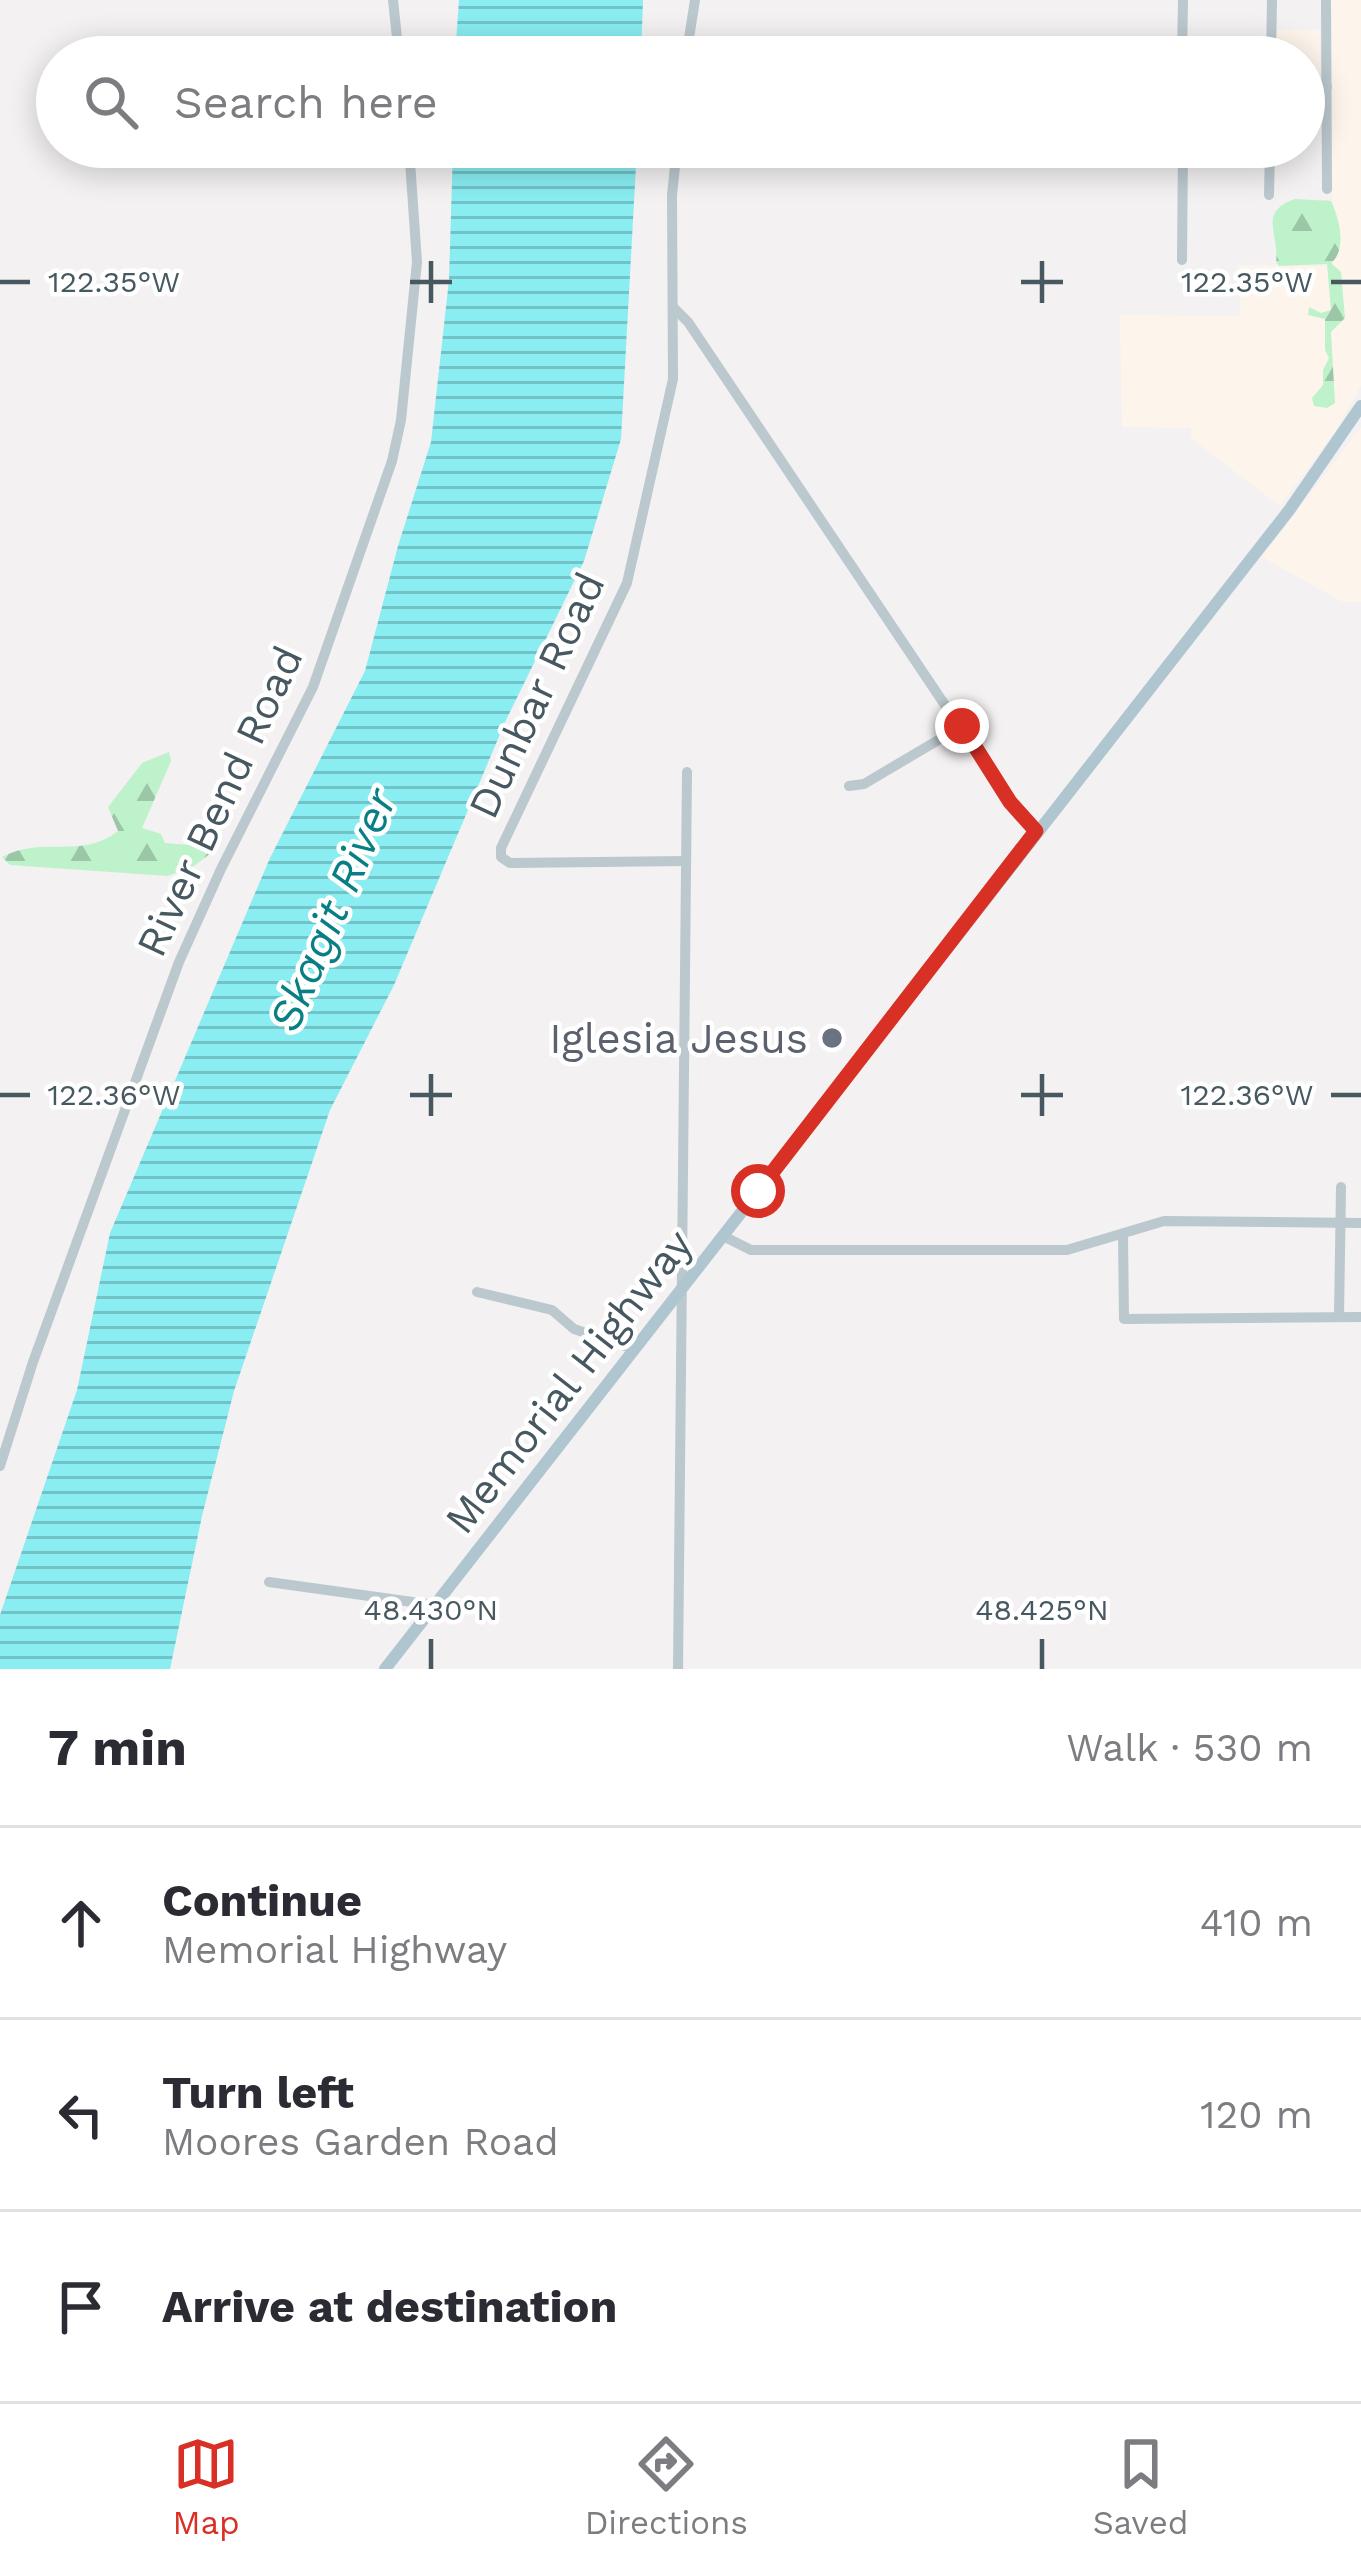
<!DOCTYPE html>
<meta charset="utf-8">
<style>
:root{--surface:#fff;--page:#f7f7f7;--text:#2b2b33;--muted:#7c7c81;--line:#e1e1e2;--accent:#d93025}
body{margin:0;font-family:"Work Sans",sans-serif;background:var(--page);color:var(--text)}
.stop{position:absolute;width:36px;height:36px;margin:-27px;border:9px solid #d93025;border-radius:50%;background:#fff}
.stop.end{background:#d93025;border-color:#fff;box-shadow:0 3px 12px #0008}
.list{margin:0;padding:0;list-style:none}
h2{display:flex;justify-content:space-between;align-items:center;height:156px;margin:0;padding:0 48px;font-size:51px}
h2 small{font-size:39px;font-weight:400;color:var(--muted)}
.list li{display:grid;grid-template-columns:78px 1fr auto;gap:36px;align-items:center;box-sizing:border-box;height:192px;padding:0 48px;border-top:3px solid var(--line)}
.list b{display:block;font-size:45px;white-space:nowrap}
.list p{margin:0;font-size:39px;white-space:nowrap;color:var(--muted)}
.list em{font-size:39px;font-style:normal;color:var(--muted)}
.icon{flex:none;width:66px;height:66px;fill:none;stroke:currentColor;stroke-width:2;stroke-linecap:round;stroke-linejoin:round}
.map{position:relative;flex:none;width:1361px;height:1669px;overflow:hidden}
.search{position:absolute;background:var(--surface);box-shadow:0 6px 30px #0003;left:36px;right:36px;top:36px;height:132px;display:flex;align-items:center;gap:30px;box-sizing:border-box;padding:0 42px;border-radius:66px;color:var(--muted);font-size:45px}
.sheet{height:732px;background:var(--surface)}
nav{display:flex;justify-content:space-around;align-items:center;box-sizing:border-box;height:168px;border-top:3px solid var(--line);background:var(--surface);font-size:33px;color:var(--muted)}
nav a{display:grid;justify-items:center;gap:6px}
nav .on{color:var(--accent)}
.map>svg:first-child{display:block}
.commercial{fill:#fdf5eb}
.forest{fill:url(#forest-firs)}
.water{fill:url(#water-rules)}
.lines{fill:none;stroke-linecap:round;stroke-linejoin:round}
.minor{stroke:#bbc8ce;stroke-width:10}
.major{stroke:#afc6d1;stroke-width:12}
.route{stroke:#d93025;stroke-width:15}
.ticks{fill:none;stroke:#475860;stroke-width:4.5}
.worship-dot{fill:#6b7280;stroke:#fff;stroke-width:4.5}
.labels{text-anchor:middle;stroke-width:9;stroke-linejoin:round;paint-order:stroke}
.street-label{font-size:42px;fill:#475860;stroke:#fff}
.worship-label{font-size:42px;fill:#5b616d;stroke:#fff;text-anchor:end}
.water-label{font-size:45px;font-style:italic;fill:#087f84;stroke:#fff}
.ticks-label{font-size:30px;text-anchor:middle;fill:#475860;stroke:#fff;stroke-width:9;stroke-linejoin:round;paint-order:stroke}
</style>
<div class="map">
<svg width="1361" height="1669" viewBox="0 0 1361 1669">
<defs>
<pattern id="forest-firs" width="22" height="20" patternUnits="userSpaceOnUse" patternTransform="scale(3)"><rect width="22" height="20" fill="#bef2ca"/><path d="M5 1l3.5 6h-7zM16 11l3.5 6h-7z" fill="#9cc7a7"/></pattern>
<pattern id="water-rules" width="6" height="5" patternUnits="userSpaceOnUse" patternTransform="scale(3)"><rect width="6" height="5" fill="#89edf1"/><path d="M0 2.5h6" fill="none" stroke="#72c3c7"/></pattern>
</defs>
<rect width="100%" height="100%" fill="#f3f1f1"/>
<g class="commercial">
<polygon points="1331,0 1361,0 1361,386 1336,430 1280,506 1191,438 1191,428 1122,427 1120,315 1240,316 1239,265 1333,266"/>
<polygon points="1273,30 1320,30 1320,85 1304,85 1304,57 1273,57"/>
<polygon points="1361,427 1361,602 1343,602 1262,557"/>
</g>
<g class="forest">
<path d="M1295 199 1331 201C1340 220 1347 250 1331 263L1341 272 1345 318 1331 332 1335 403 1327 408 1314 406 1312 398 1323 385V370L1329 358 1325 350V319L1308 315 1309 307 1321 313 1331 310 1327 264 1279 266 1276 262C1280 235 1257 212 1295 199Z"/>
<path d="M169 752 171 761 142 828 161 834 165 843 189 845 211 825 217 824 211 853 194 866 168 876 10 865 2 857C43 835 82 860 118 831L108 807 142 763Z"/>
</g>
<g class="water">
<polygon points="459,0 643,0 641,57 455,57"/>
<polygon points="453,147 637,147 621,439 584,561 506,720 394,985 330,1110 234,1391 202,1516 170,1669 0,1669 0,1615 77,1390 110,1233 270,858 365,671 398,546 431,442 449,280"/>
</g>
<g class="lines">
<g class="minor">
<polyline points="393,0 399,57"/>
<polyline points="1326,0 1327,189"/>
<polyline points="686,57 695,0"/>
<polyline points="1182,57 1183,0"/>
<polyline points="1271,57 1272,0"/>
<polyline points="1304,87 1327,87"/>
<polyline points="677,147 672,195 673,379 627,583 501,848 501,857 510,863 686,861"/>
<polyline points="1269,195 1270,147"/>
<polyline points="1182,260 1183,147"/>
<polyline points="674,308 688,322 1010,802 1036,831"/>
<polyline points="849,786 864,784 962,726"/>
<polyline points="1123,1235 1124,1319 1361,1317"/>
<polyline points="723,1236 751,1250 1067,1250 1164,1221 1361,1223"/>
<polyline points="477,1292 552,1310 574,1329 634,1349"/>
<polyline points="1339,1317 1341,1187"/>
<polyline points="0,1466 33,1362 179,962 221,869 313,687 392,461 401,420 417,262 409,147"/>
<polyline points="269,1582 434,1605"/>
<polyline points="678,1669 687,772"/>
</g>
<polyline class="major" points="385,1669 1290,509 1361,406"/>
</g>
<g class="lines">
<polyline class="route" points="758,1191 1036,831 1010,802 962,726"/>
</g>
<path class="ticks" d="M431 261V303M1042 261V303M0 282H30M410 282H452M1021 282H1063M1331 282H1361M431 1074V1116M1042 1074V1116M0 1095H30M410 1095H452M1021 1095H1063M1331 1095H1361M431 1639V1669M1042 1639V1669"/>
<circle class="worship-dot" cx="832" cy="1038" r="12"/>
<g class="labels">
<g class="street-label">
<text transform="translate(536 695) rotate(-65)" y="15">Dunbar Road</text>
<text transform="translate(219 801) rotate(-65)" y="15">River Bend Road</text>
<text transform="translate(568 1381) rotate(-52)" y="15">Memorial Highway</text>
</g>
<g class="worship-label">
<text x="808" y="1053">Iglesia Jesus</text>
</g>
<g class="water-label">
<text transform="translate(332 910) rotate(-67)" y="16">Skagit River</text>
</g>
</g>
<g class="ticks-label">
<text x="1247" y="292">122.35°W</text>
<text x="114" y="292">122.35°W</text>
<text x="1247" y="1105">122.36°W</text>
<text x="114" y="1105">122.36°W</text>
<text x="431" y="1620">48.430°N</text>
<text x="1042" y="1620">48.425°N</text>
</g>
</svg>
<div class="stop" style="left:758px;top:1191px"></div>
<div class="stop end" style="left:962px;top:726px"></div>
<div class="search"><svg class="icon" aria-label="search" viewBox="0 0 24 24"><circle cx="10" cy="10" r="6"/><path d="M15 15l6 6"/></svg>Search here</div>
</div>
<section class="sheet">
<h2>7 min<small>Walk · 530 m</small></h2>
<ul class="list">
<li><svg class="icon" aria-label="ahead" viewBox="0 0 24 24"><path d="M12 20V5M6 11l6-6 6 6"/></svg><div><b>Continue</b><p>Memorial Highway</p></div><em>410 m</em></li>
<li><svg class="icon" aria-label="left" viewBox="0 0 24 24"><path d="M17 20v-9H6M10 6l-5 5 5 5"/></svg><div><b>Turn left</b><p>Moores Garden Road</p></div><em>120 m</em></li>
<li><svg class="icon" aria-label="arrive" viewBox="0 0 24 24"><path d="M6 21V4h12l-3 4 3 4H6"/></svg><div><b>Arrive at destination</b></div></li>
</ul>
</section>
<nav>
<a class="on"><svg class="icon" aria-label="map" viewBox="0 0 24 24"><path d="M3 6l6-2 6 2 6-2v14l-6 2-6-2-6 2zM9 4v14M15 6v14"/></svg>Map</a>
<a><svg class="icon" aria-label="directions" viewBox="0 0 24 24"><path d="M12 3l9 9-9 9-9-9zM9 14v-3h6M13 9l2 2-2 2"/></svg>Directions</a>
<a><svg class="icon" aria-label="saved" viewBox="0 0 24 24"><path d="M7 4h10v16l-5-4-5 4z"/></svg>Saved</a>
</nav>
